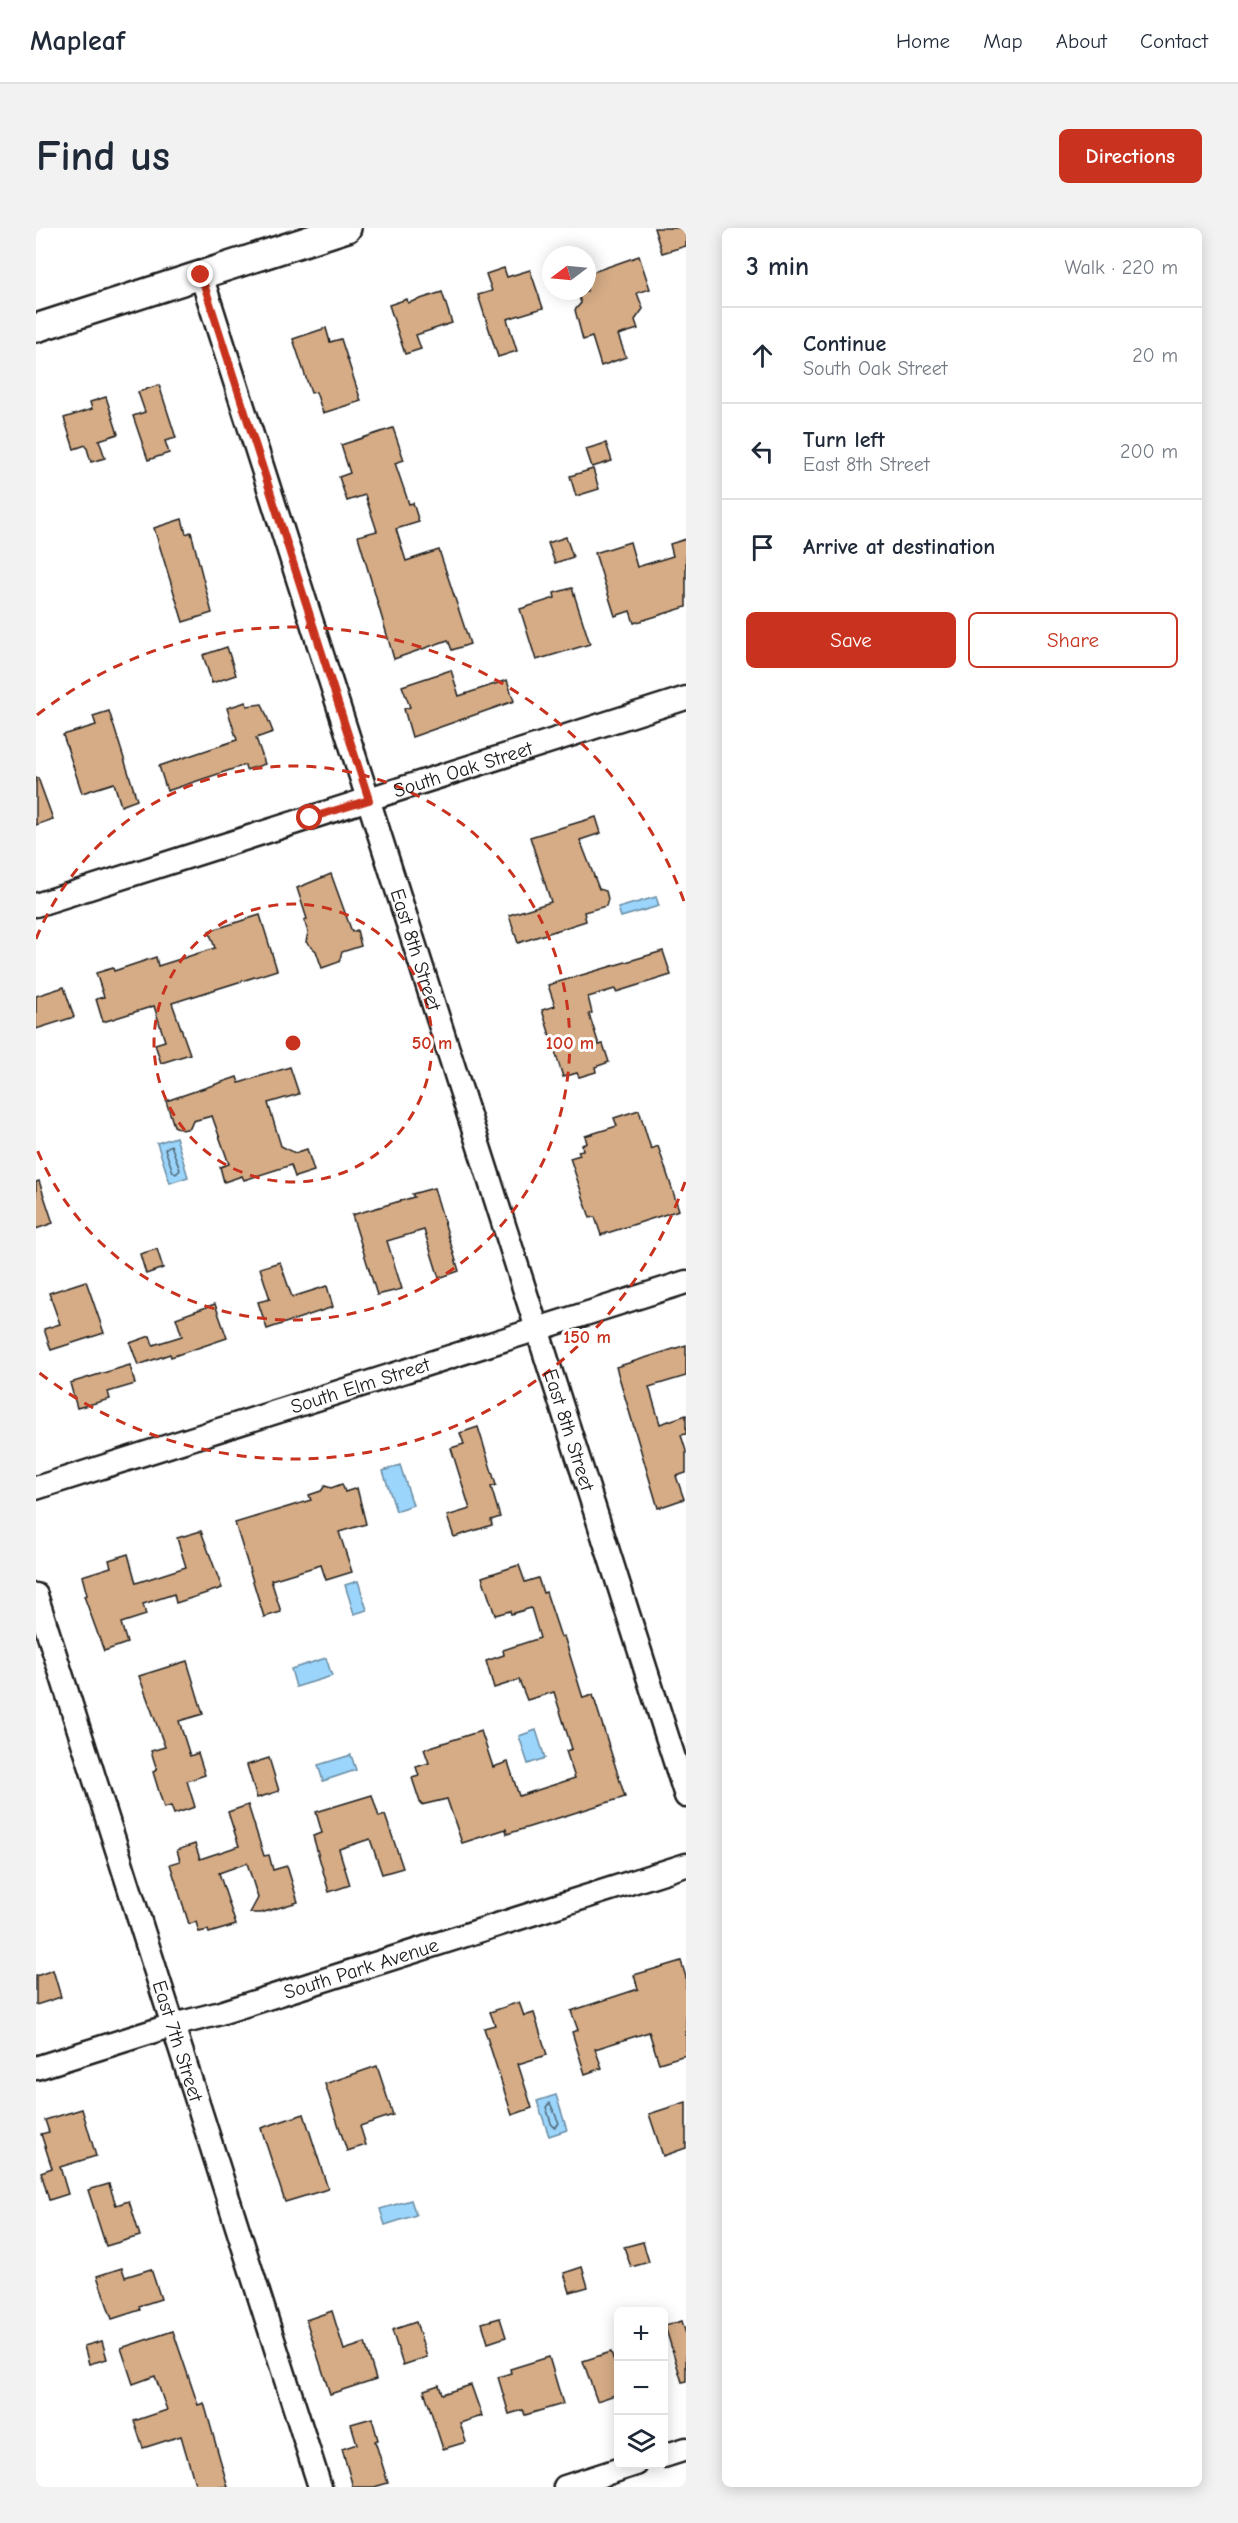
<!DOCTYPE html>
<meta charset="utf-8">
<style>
:root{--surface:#fff;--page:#f2f2f3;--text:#1f2937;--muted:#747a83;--line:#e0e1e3;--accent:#c8321e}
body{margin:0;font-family:"Comic Neue",sans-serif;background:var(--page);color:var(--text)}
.controls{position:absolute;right:18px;bottom:18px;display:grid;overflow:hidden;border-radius:9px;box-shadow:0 3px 15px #0003}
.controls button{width:54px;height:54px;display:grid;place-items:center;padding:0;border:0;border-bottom:2px solid var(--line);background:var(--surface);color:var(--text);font:30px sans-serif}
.compass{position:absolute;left:506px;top:18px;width:54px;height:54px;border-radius:50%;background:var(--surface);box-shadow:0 3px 15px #0003;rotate:254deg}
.stop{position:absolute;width:18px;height:18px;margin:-14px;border:4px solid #c8321e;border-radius:50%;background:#fff}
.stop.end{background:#c8321e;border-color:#fff;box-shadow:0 2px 6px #0008}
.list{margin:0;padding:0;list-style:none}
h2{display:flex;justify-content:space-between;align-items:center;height:78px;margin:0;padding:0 24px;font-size:26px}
h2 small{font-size:20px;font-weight:400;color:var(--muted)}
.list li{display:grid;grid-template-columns:39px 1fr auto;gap:18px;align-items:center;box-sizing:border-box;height:96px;padding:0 24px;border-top:2px solid var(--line)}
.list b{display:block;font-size:22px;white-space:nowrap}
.list p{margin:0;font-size:20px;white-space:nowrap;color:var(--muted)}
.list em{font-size:20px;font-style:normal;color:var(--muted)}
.actions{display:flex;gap:12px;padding:18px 24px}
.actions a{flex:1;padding:14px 0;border:2px solid var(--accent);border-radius:9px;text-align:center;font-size:21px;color:var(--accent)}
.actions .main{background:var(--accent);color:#fff}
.icon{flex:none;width:33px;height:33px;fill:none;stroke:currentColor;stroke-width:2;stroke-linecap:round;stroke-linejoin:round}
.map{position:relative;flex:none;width:650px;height:2259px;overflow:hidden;border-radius:9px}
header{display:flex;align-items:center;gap:36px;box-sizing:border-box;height:84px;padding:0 30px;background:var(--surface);border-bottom:2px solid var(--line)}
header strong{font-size:28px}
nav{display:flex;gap:33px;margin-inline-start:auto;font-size:21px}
.intro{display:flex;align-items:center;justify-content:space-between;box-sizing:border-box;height:144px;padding:0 36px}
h1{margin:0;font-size:42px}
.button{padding:15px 27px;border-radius:9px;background:var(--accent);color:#fff;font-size:21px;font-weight:700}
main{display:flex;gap:36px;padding:0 36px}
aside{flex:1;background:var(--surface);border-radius:9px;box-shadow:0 3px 15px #0003}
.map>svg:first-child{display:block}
.water{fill:#9bd5fb;stroke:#688ba2;stroke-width:1.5}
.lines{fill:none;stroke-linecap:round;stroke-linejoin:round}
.shore{stroke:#4f6675;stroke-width:1.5}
.building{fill:#d5ac86;stroke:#1c1c1c;stroke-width:1.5}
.minor-casing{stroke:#1c1c1c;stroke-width:27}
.major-casing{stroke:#1c1c1c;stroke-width:32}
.minor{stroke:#fff;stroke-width:22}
.major{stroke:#fff;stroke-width:27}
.route{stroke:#c8321e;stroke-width:8}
.ring{fill:none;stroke:#c8321e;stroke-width:3;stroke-dasharray:10 8}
.labels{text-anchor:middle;stroke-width:6;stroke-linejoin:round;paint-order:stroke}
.street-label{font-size:20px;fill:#1c1c1c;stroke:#fff}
.centre{fill:#c8321e;stroke:#fff;stroke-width:3}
.ring-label{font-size:18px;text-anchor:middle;font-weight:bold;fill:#c8321e;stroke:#fff;stroke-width:6;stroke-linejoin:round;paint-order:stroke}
</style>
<header>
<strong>Mapleaf</strong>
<nav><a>Home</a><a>Map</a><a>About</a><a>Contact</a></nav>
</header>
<div class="intro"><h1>Find us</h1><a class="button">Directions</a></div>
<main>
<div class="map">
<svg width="650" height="2259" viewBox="0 0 650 2259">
<rect width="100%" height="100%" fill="#fff"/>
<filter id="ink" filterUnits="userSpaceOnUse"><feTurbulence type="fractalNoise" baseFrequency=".0167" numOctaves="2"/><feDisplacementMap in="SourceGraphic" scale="12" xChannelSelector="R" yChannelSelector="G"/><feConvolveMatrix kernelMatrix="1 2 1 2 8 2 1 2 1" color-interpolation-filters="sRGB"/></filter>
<g filter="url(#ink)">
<g class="water">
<polygon points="620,669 623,678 585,689 582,680"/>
<polygon points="140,909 152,949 134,955 121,915"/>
<polygon points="364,1237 377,1277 360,1283 347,1243"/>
<polygon points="322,1353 331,1382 318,1386 309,1357"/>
<polygon points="290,1430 296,1448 260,1459 255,1441"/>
<polygon points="500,1502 509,1530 492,1536 483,1508"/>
<polygon points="315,1527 320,1542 287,1553 282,1537"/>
<polygon points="520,1867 531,1902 513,1908 501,1873"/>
<polygon points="375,1972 380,1987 349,1997 344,1981"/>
</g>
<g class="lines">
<g class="shore">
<polygon points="135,917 144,942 140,946 137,944 129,921"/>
<polygon points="514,1875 523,1895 519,1899 516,1898 510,1879"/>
</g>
</g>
<g class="building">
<polygon points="618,0 650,0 650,18 626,25"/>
<polygon points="603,28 614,61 601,65 607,81 599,92 602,101 582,107 590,129 565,138 556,109 547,112 539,82 545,75 541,63 551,63 551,46"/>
<polygon points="468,40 471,49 494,42 507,80 471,91 481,123 462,129 442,67 456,63 450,46"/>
<polygon points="406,64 416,95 380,107 385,121 369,126 353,77 371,71 372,75"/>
<polygon points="290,100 294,114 305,111 325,173 287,185 280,164 275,165 257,111"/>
<polygon points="123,157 140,210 129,213 133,225 112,232 97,188 109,184 102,164"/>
<polygon points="70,169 82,206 63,212 69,230 55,234 50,217 38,221 28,190 56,181 54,174"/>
<polygon points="357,200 368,232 359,235 373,276 377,275 383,294 360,301 370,333 403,322 434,416 416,422 412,412 358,431 322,308 341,303 329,267 311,273 303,249 314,245 305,217"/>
<polygon points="570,215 576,233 556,239 550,221"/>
<polygon points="557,241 563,261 540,268 534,248"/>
<polygon points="146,291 150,306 155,304 176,385 147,394 118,300"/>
<polygon points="530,309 537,329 519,335 512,315"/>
<polygon points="650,311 650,379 598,395 594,383 579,388 559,325 594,314 601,339 637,328 634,316"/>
<polygon points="536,360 554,416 500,432 484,381 519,370 518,365"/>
<polygon points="191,419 200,447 176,455 167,427"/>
<polygon points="415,442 423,468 471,452 478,473 376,509 368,481 374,479 366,458"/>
<polygon points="210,474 211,478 226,476 237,504 220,510 229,536 210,542 209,537 131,563 123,538 201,512 191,480"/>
<polygon points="73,483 101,572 85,578 78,555 46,565 27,507 60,497 57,488"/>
<polygon points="0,550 2,550 17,591 0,597"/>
<polygon points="560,589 565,605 544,612 563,661 570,663 572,671 570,678 548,684 550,693 482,715 473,687 515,674 494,609"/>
<polygon points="295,646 316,704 321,702 325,718 306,724 303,734 286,740 280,723 270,714 272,704 268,692 271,691 261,660"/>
<polygon points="224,687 241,742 136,775 154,826 125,835 119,816 129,813 118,778 67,794 60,771 68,769 60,745 77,740 78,743 120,729 122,738 179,720 173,703"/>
<polygon points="627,723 635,747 580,764 579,761 552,769 556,785 553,786 563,817 567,816 573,834 559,839 560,844 543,849 541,845 527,849 506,782 519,778 512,757"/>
<polygon points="28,759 38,789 0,801 0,768"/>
<polygon points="254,839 263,866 232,875 245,918 259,925 271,921 278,943 259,949 255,937 208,952 206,948 188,954 184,939 193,936 176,888 157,893 154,900 146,902 138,898 130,873 201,849 203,855"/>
<polygon points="603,882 615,921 622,918 643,982 565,1007 559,989 554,990 534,930 544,927 542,923 547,922 546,917 551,915 549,908 581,898 578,890"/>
<polygon points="3,953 17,995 0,1001 0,954"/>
<polygon points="398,960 423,1043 403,1050 388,1002 351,1013 366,1061 341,1067 316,987 378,969 376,966"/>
<polygon points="121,1021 127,1040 110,1046 104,1026"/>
<polygon points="244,1034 256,1069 291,1058 297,1079 231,1101 222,1074 234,1071 224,1040"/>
<polygon points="50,1053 68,1105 15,1122 8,1101 24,1096 13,1065"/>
<polygon points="179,1076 191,1110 135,1129 134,1126 102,1137 94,1115 114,1108 117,1117 146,1108 140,1090"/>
<polygon points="650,1117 650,1148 613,1159 624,1196 650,1187 650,1206 645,1207 650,1223 650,1245 640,1248 648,1271 622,1280 580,1139"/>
<polygon points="94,1137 99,1156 72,1164 74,1171 41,1180 34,1155"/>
<polygon points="442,1199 460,1257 455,1259 464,1289 455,1292 456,1297 418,1309 411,1288 434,1281 415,1220 428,1216 424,1205"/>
<polygon points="306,1256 309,1264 321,1260 330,1296 303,1304 316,1344 290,1352 285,1337 235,1352 245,1384 228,1389 199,1295 275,1272 273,1267 285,1263 289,1258 295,1260"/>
<polygon points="165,1303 186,1360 140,1375 138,1366 107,1376 110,1387 85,1395 91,1415 68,1423 48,1368 51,1367 46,1348 75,1339 73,1332 92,1326 100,1355 150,1339 141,1310"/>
<polygon points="483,1337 489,1354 502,1350 507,1365 510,1364 525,1409 528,1408 547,1470 557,1467 589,1569 471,1606 470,1601 426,1615 411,1571 385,1577 376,1550 383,1548 380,1539 393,1535 388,1521 445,1503 457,1539 472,1534 483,1568 539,1550 530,1523 536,1521 518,1464 491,1472 483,1452 458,1460 450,1433 468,1427 467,1422 504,1410 495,1380 475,1386 474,1383 459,1387 446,1349"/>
<polygon points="151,1433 167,1486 143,1493 154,1528 162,1525 169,1547 151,1553 159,1579 138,1586 135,1578 128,1580 117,1544 121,1542 115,1523 129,1519 103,1448"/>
<polygon points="233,1530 243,1563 221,1570 211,1537"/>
<polygon points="336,1567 343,1589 349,1587 367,1640 346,1646 334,1611 303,1621 314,1657 293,1664 277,1608 286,1605 280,1584"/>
<polygon points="212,1577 228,1628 233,1627 237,1642 251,1638 262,1674 225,1685 214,1685 222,1670 211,1635 183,1645 200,1697 173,1705 172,1702 163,1704 160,1694 153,1696 134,1636 144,1633 141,1622 159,1616 164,1631 203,1618 192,1584"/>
<polygon points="645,1733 650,1749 650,1827 623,1835 613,1804 559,1821 566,1840 549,1846 536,1804 542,1802 535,1783 602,1761 598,1747"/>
<polygon points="17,1742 25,1769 0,1777 0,1748"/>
<polygon points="483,1774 488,1788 498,1785 511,1827 482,1836 496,1880 476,1887 448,1800 459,1797 454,1784"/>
<polygon points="341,1838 357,1887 324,1898 330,1917 311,1923 289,1856"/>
<polygon points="650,1874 650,1920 627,1928 613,1886"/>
<polygon points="46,1881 60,1928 24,1939 32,1966 13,1972 5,1944 16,1940 5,1906 13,1904 9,1892"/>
<polygon points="268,1886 292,1961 249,1974 225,1900"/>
<polygon points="73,1956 80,1977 93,1973 104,2008 70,2018 52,1962"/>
<polygon points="607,2014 613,2034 595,2039 588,2019"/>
<polygon points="546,2039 552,2059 534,2064 528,2045"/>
<polygon points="86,2040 89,2049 115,2041 125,2071 103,2078 104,2082 76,2091 61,2048"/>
<polygon points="296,2083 308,2122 329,2115 340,2151 294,2166 270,2092"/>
<polygon points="464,2090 470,2109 452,2115 446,2095"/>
<polygon points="646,2093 650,2106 650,2153 646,2154 629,2098"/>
<polygon points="380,2094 391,2129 367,2137 356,2102"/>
<polygon points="137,2103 162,2177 168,2175 192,2259 160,2259 145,2208 107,2220 98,2193 131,2182 119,2148 97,2156 85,2120"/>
<polygon points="66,2113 71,2131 53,2136 48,2118"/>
<polygon points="575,2124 582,2145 582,2166 561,2173 547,2133"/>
<polygon points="513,2129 527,2176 489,2187 487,2182 473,2186 462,2149 475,2145 474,2141"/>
<polygon points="403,2157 406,2166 435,2157 446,2188 424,2195 430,2214 407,2221 388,2162"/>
<polygon points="336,2190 342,2212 339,2213 352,2255 338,2259 317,2259 306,2221 321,2216 315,2196"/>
</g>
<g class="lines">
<g class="minor-casing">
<g id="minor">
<path id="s1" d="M165 47 650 1568"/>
<path id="s2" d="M0 677 650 470"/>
<path id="s3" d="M0 1260 650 1054"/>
<path id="s4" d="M0 1367 284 2259"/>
<path id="s5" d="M0 1840 137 1797 181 1786 650 1637"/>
<polyline points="628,2228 650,2221"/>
<polyline points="529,2259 600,2236"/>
</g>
</g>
<g class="major-casing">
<polyline id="major" points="0,100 311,0"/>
</g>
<use href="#minor" class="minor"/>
<use href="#major" class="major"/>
</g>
</g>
<g class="lines" filter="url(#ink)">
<polyline class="route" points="165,47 333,572 274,590"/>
</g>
<g class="ring">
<circle cx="257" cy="815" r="139"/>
<path d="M0 711A277 277 0 1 1 0 919"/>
<path d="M649 954A416 416 0 0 1 1 1143M1 487A416 416 0 0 1 649 676"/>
</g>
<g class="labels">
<g class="street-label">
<text dy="7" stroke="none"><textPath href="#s2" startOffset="448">South Oak Street</textPath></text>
<text dy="7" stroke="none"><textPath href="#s1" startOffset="708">East 8th Street</textPath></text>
<text dy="7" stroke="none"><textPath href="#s3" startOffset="340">South Elm Street</textPath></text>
<text dy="7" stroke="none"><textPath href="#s1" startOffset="1212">East 8th Street</textPath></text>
<text dy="7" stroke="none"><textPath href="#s5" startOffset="340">South Park Avenue</textPath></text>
<text dy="7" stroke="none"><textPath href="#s4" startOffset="468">East 7th Street</textPath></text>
</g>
</g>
<circle cx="257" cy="815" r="9" class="centre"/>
<g class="ring-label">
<text x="396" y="821">50 m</text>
<text x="534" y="821">100 m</text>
<text x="551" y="1115">150 m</text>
</g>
</svg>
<div class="controls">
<button>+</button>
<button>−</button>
<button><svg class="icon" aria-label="layers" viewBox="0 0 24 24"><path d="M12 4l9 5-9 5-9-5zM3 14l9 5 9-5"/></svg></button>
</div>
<svg class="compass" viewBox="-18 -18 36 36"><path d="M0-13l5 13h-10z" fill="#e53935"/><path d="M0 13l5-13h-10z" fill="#747a83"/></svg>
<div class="stop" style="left:274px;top:590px"></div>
<div class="stop end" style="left:165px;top:47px"></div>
</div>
<aside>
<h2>3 min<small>Walk · 220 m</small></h2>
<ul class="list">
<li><svg class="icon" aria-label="ahead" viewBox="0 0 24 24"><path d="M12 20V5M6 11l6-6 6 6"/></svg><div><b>Continue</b><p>South Oak Street</p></div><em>20 m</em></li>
<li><svg class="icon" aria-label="left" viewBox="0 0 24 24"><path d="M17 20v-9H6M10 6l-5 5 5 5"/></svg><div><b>Turn left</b><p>East 8th Street</p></div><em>200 m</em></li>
<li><svg class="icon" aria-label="arrive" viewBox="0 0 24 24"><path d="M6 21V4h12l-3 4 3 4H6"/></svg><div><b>Arrive at destination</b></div></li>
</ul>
<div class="actions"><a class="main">Save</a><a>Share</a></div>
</aside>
</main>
